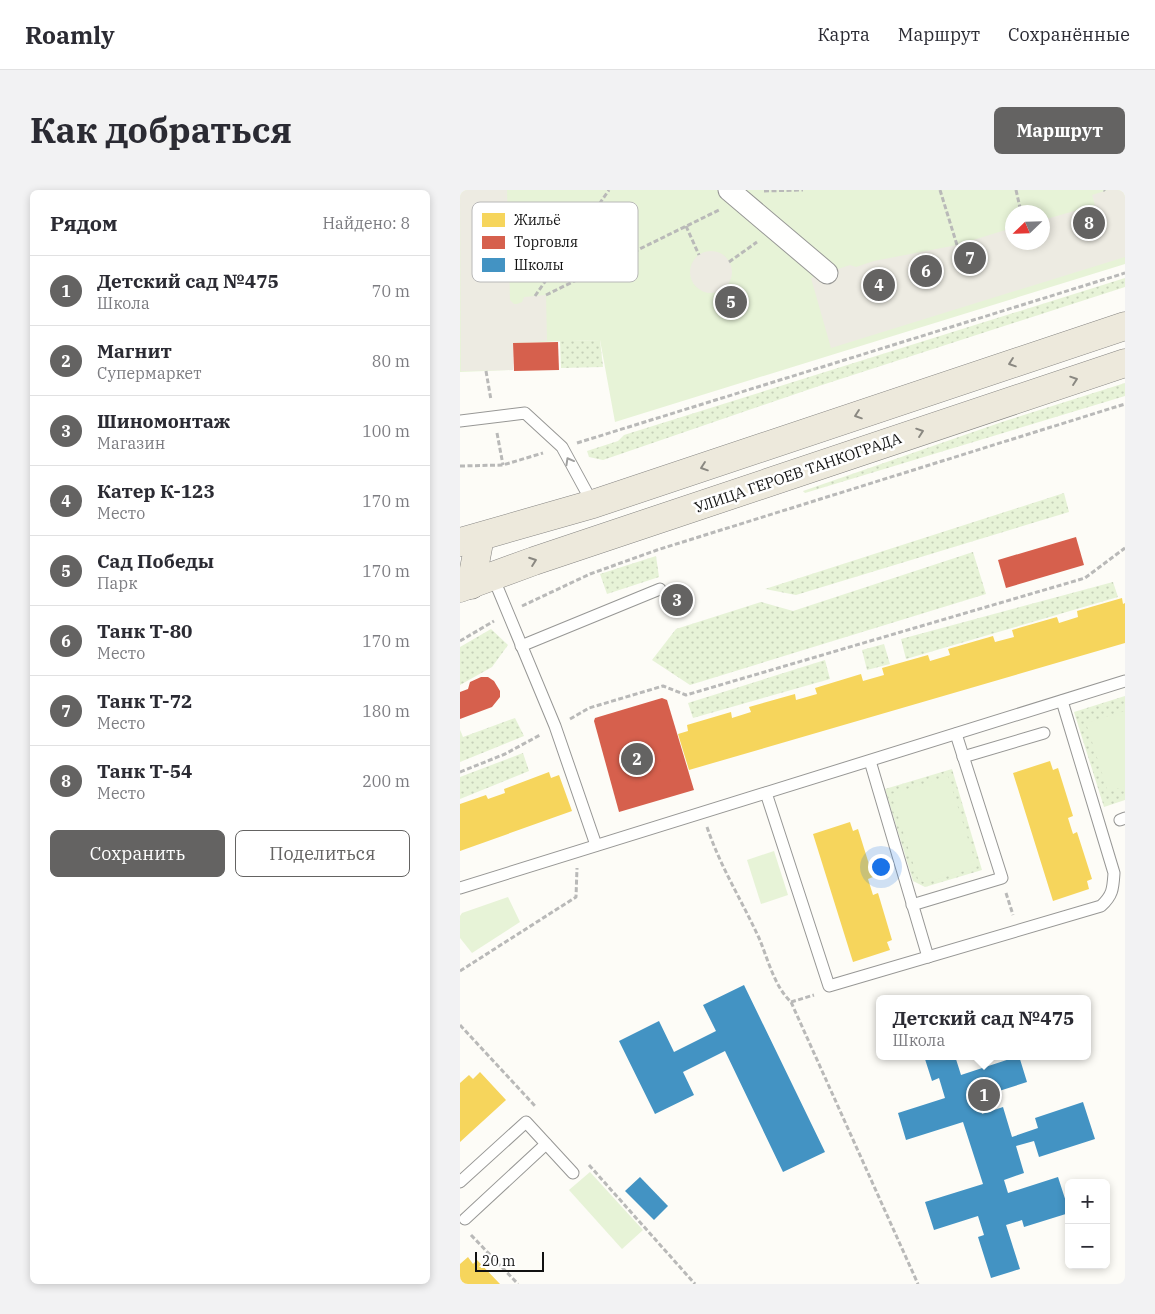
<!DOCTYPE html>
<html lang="ru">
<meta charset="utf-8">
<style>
:root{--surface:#fff;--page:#f2f2f3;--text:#2b2b33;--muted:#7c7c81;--line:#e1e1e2;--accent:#646362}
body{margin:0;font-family:"IBM Plex Serif",serif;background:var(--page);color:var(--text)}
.controls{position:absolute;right:15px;bottom:15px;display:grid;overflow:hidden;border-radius:8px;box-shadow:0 2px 8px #0003}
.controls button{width:45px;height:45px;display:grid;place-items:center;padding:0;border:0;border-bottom:1px solid var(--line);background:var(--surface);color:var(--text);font:25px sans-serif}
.compass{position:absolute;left:545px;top:15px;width:45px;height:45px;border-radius:50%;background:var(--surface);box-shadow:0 2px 8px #0003;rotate:247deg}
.scale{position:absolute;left:15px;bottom:12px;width:69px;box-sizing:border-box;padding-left:5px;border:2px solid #111;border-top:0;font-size:14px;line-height:18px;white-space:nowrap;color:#111;-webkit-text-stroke:4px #fff;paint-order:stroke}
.you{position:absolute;left:420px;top:676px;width:18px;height:18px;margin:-12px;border:4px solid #fff;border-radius:50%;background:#1a73e8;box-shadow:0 0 0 8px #1a73e833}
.badge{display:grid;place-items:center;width:32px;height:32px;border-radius:50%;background:var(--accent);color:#fff;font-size:16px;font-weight:700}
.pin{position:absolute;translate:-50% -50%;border:2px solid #fff;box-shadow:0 1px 5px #0006}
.popup{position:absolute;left:416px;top:805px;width:215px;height:65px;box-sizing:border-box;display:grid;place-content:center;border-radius:8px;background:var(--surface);filter:drop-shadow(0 1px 4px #0005);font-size:16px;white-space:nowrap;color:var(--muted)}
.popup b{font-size:19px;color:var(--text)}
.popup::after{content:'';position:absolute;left:50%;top:100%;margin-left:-10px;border:10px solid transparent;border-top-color:var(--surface)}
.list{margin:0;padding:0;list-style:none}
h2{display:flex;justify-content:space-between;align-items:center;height:65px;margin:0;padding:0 20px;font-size:21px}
h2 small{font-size:16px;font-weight:400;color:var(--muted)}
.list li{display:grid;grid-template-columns:32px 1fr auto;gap:15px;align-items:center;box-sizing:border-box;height:70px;padding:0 20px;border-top:1px solid var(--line)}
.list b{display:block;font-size:19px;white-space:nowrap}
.list p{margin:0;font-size:16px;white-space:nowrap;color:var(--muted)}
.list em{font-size:16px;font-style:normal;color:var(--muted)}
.actions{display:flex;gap:10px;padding:15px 20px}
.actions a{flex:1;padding:11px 0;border:1px solid var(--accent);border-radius:8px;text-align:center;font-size:18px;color:var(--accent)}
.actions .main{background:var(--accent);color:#fff}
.map{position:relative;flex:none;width:665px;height:1094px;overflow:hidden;border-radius:8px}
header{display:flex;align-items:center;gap:30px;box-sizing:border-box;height:70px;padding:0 25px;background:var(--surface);border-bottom:1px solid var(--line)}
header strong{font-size:24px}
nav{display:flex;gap:28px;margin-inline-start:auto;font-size:18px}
.intro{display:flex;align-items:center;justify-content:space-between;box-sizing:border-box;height:120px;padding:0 30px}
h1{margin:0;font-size:35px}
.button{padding:12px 22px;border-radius:8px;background:var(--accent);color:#fff;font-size:18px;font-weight:700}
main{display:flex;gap:30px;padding:0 30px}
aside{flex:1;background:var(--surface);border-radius:8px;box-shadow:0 2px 8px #0003}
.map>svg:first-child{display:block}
.grass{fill:url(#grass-dots)}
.park{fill:#e7f3d7;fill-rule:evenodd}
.plaza{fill:#edebe2}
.homes{fill:#f6d55c}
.shops{fill:#d6604d}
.schools{fill:#4393c3}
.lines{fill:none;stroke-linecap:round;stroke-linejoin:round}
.lane-casing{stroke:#979795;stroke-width:13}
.street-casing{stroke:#979795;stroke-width:23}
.primary-casing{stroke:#858482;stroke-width:29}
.path{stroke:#b9b9b8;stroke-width:3;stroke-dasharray:5 2.5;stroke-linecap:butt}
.lane{stroke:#fffffe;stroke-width:11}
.street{stroke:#fffffe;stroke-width:21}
.primary{stroke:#ede9dc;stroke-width:28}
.oneway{stroke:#8a8881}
.oneway2{stroke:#a0a09f}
.labels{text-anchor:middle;stroke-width:5;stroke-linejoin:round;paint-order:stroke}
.street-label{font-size:15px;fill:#111;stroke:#fff}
.key{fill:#fff;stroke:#b8b8b8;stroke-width:1}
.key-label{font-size:14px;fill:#111}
</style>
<header>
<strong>Roamly</strong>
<nav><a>Карта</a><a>Маршрут</a><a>Сохранённые</a></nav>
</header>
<div class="intro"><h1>Как добраться</h1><a class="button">Маршрут</a></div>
<main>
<aside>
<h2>Рядом<small>Найдено: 8</small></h2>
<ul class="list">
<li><span class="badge">1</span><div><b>Детский сад №475</b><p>Школа</p></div><em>70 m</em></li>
<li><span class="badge">2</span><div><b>Магнит</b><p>Супермаркет</p></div><em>80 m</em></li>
<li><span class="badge">3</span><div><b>Шиномонтаж</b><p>Магазин</p></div><em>100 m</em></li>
<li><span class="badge">4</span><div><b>Катер К-123</b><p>Место</p></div><em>170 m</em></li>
<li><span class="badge">5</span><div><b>Сад Победы</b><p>Парк</p></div><em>170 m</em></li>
<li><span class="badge">6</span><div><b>Танк Т-80</b><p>Место</p></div><em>170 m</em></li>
<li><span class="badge">7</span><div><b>Танк Т-72</b><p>Место</p></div><em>180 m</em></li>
<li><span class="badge">8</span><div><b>Танк Т-54</b><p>Место</p></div><em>200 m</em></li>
</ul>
<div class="actions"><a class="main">Сохранить</a><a>Поделиться</a></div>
</aside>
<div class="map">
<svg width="665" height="1094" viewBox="0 0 665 1094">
<defs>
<pattern id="grass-dots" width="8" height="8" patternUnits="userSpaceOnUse" patternTransform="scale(1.25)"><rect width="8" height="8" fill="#e7f3d7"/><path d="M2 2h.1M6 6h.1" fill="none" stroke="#c5cfb8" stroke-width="1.8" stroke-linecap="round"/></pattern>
</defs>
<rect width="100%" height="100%" fill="#fdfcf7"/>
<g class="grass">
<polygon points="665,88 665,97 359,196 143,270 129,267 127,261 158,251 164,245"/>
<polygon points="140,150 143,177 101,178 100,151"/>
<polygon points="665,193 665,206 345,303 343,301 545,231"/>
<polygon points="604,303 609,322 336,405 305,399"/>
<polygon points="513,362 526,404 230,495 192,470 216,439 301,412 333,421"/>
<polygon points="196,366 199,387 147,404 140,384"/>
<polygon points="653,392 658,407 446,469 441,449"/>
<polygon points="31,439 48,455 32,477 0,495 0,457"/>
<polygon points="424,454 430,474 407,480 402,460"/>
<polygon points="365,470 370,489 233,528 228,513"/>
<polygon points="665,506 665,610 644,617 614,522"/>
<polygon points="55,528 64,546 0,572 0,540 3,547"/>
<polygon points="63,563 69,581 0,609 0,587"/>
<polygon points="492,579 522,680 465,697 453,691 425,599"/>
</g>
<g class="park">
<path d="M0 0H665V74L155 232 140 150 53 153V180L0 182ZM552 22H582V52H552Z"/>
<polygon points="665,521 665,596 648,602 626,533"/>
<polygon points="488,586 517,677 465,693 458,689 431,604"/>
<polygon points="314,661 328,705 301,714 287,670"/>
<polygon points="48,707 60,732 12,763 0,748 0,726 2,723"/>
<polygon points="130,982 183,1040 162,1059 109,1000"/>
</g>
<g class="plaza">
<polygon points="0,0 47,0 50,110 54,114 57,114 62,112 64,107 86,105 87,151 53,153 53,180 1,181"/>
<polygon points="648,0 665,0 665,67 371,158 351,88 390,75 396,77 414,71 497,55 552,38 552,52 582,52 583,30 635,15 632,5"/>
<circle cx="251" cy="82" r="21"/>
</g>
<g class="homes">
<polygon points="662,408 663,414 665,413 665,453 229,580 218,544 228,541 227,535 271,522 272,528 291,522 289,517 335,504 336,510 357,504 355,498 401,484 403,491 424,485 422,478 468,465 470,471 490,465 488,459 533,446 535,452 554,447 552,440 597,427 599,433 618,427 617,421"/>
<polygon points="590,571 593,580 598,578 613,626 608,628 613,644 617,642 632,689 627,691 629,699 593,711 553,583"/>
<polygon points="89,582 91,588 99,585 112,621 0,661 0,614 26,605 28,609 45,603 44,599"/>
<polygon points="390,632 393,641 398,639 413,687 408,689 413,705 418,703 432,750 427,752 430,760 393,772 353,644"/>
<polygon points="20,882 46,910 0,952 0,893 9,885 13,889"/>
<polygon points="8,1067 13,1074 17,1070 40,1094 0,1094 0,1074"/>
</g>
<g class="shops">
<polygon points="98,152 99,180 54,181 53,153"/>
<polygon points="616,347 624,375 546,398 538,370"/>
<polygon points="222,399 228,416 211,421 206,404"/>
<polygon points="21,487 28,487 34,491 40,501 40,507 32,517 0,529 0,502 8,499 10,492"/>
<polygon points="202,508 207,510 234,600 159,622 134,531 135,528"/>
</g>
<g class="schools">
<polygon points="284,795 365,962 323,982 265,861 223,882 234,905 195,924 159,851 199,831 214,862 256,841 243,815"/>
<polygon points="464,866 495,866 501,885 559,866 567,892 517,908 522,924 543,917 552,947 578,938 575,928 623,912 635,949 579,967 574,951 556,956 564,983 544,990 548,1003 598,987 609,1021 609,1023 564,1037 562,1030 546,1035 560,1079 531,1088 518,1047 524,1045 518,1026 474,1040 465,1012 523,994 503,932 446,950 438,923 485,908 479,888 472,891"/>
<polygon points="180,987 208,1016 194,1030 165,1001"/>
</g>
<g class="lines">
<g class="lane-casing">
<g id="lane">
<polyline points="0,231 65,223 102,257 133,314"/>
<polyline points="33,387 95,536 136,655"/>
<polyline points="61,456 200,399"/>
<polyline points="503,567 584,543"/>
<polyline points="410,571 468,767"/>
<path d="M306 603 369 796 641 716C653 705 653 698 654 683L602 511"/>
<polyline points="660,630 665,628"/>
<polyline points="0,698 665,491"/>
<polyline points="452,715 542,688 496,544"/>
<polyline points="0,992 66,932 113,983"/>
<polyline points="5,1029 86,954"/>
</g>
</g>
<g class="street-casing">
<polyline id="street" points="269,0 367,83"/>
</g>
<g class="primary-casing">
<g id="primary">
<polyline points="0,352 133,314 665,136"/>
<polyline points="11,395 20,347"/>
<polyline points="0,398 74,371 665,173"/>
</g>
</g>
<g class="path">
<polyline points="480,0 497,55"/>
<polyline points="556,0 561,22"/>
<polyline points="644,0 645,1"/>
<polyline points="304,1 343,0"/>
<polyline points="226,36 239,65"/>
<polyline points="269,72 297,52"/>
<polyline points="86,105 259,20"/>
<polyline points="75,106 149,0"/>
<polyline points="26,181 31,210"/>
<polyline points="37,243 43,275"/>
<polyline points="117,253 665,83"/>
<polyline points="0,276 43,275 83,263"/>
<polyline points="62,416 130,384 197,360 665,214"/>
<polyline points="0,451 34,431"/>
<polyline points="110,529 129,518 203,496 226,505 625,388 665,358"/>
<polyline points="0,582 45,564 80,545"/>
<path d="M247 637C260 676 282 711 299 748 308 769 314 796 331 812L458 1094"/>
<polyline points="546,703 553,725"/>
<polyline points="0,781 116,707 117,678"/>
<polyline points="331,812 354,805"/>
<polyline points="0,835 76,917"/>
<polyline points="129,975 235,1094"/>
<polyline points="11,1045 58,1094"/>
</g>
<use href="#lane" class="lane"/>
<use href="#street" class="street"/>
<use href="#primary" class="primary"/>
</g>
<defs><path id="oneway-chevron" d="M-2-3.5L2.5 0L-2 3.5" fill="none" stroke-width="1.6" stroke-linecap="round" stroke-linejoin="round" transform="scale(1.25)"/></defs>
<g class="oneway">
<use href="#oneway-chevron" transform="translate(552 173) rotate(161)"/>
<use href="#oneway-chevron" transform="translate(614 190) rotate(-19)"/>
<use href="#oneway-chevron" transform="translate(398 225) rotate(161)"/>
<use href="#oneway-chevron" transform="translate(460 242) rotate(-19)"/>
<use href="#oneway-chevron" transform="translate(244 277) rotate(161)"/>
<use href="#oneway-chevron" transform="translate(73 371) rotate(-20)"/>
</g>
<use class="oneway2" href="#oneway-chevron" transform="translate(109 271) rotate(-119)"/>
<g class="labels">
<g class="street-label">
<text transform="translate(338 283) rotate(-19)" y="5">УЛИЦА ГЕРОЕВ ТАНКОГРАДА</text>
</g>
</g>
<rect x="12" y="12" width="166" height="80" rx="8" class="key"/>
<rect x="22" y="23" width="23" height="14" fill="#f6d55c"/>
<rect x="22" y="46" width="23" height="13" fill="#d6604d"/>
<rect x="22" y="68" width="23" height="14" fill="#4393c3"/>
<g class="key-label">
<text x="54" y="35">Жильё</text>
<text x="54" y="57">Торговля</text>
<text x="54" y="80">Школы</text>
</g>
</svg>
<div class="controls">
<button>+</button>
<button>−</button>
</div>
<svg class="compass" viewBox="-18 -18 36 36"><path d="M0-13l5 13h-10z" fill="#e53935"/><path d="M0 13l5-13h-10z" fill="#7c7c81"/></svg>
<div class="scale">20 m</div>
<div class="you"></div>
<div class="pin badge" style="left:524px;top:905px">1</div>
<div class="popup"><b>Детский сад №475</b>Школа</div>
<div class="pin badge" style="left:177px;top:569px">2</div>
<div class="pin badge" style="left:217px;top:410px">3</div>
<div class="pin badge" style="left:419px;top:95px">4</div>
<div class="pin badge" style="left:271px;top:112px">5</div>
<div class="pin badge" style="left:466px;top:81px">6</div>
<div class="pin badge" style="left:510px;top:68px">7</div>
<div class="pin badge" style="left:629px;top:33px">8</div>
</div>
</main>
